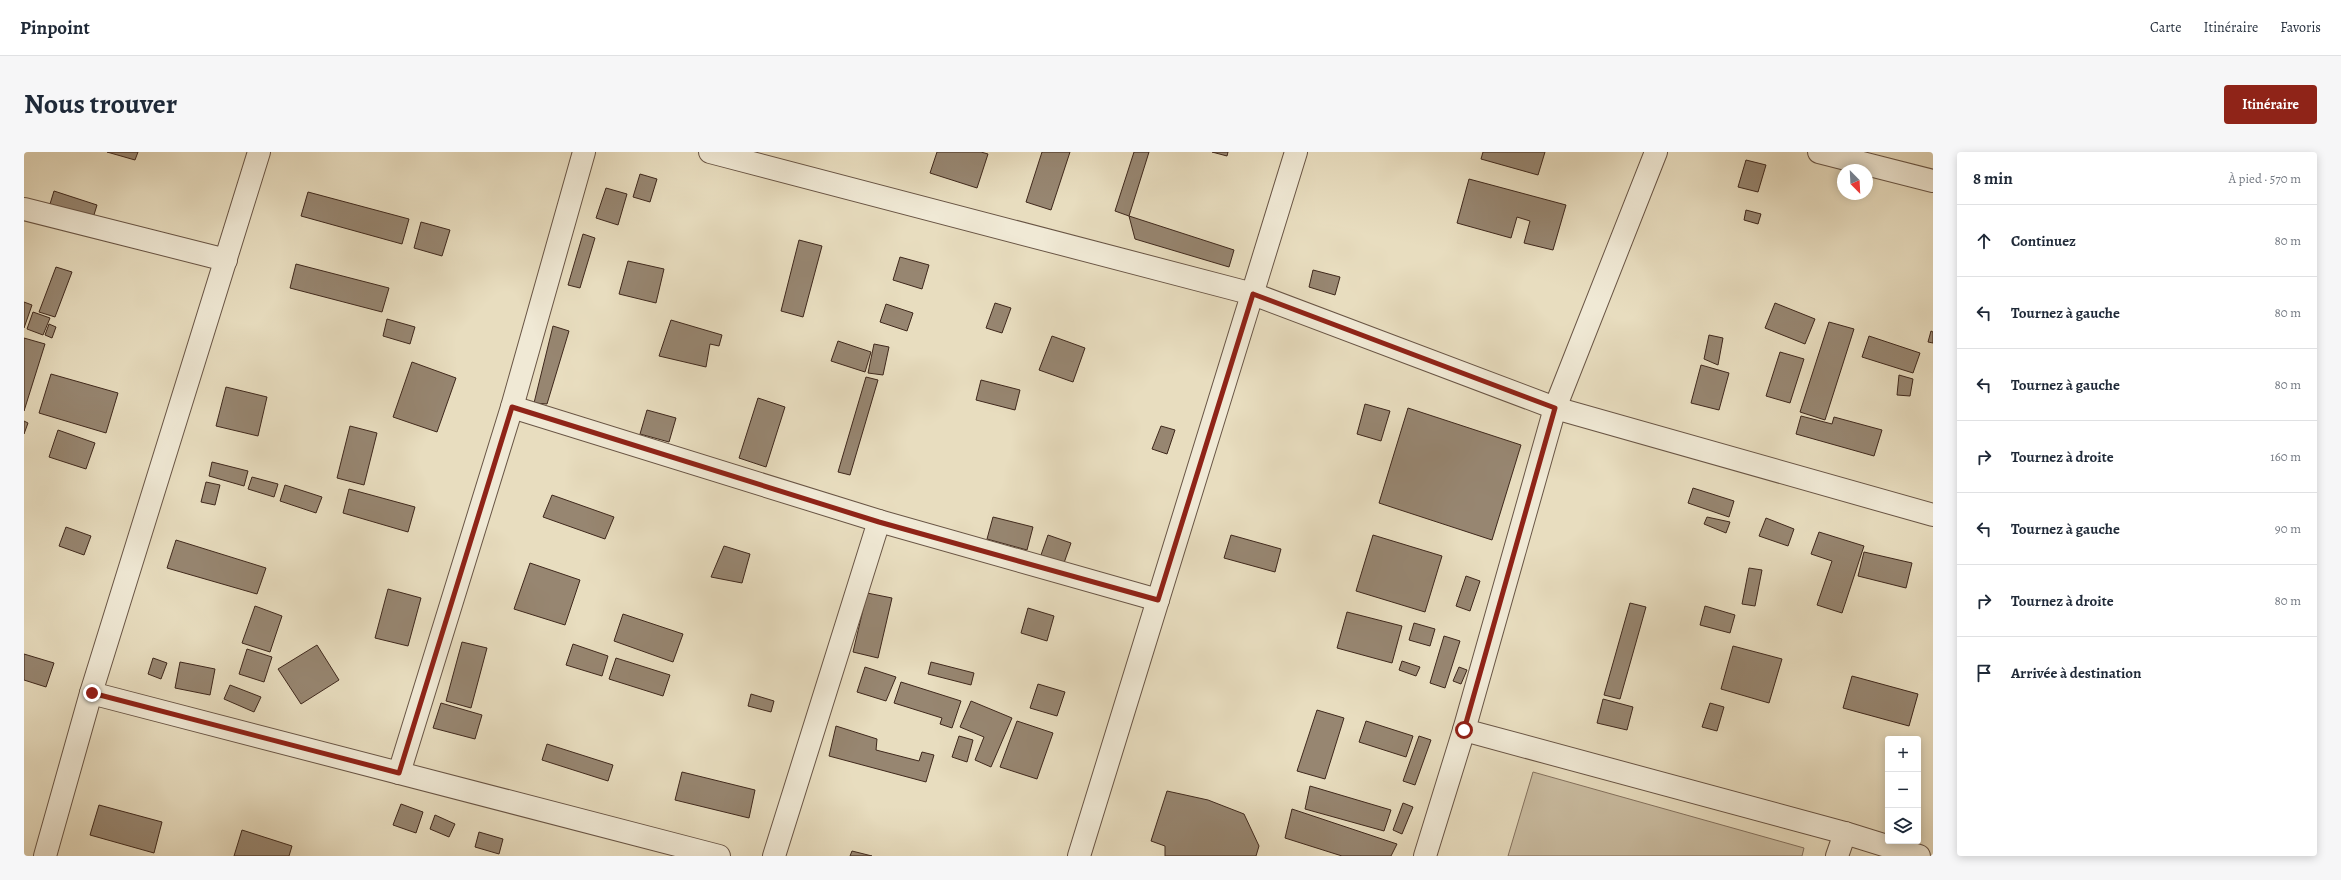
<!DOCTYPE html>
<html lang="fr">
<meta charset="utf-8">
<style>
:root{--surface:#fff;--page:#f6f6f7;--text:#1f2937;--muted:#747a83;--line:#e0e1e3;--accent:#8f2418}
body{margin:0;font-family:Alegreya,serif;background:var(--page);color:var(--text)}
.controls{position:absolute;right:12px;bottom:12px;display:grid;overflow:hidden;border-radius:4px;box-shadow:0 2px 10px #0003}
.controls button{width:36px;height:36px;display:grid;place-items:center;padding:0;border:0;border-bottom:1px solid var(--line);background:var(--surface);color:var(--text);font:20px sans-serif}
.compass{position:absolute;left:1813px;top:12px;width:36px;height:36px;border-radius:50%;background:var(--surface);box-shadow:0 2px 10px #0003;rotate:156deg}
.stop{position:absolute;width:12px;height:12px;margin:-9px;border:3px solid #8f2418;border-radius:50%;background:#fff}
.stop.end{background:#8f2418;border-color:#fff;box-shadow:0 1px 4px #0008}
.list{margin:0;padding:0;list-style:none}
h2{display:flex;justify-content:space-between;align-items:center;height:52px;margin:0;padding:0 16px;font-size:17px}
h2 small{font-size:13px;font-weight:400;color:var(--muted)}
.list li{display:grid;grid-template-columns:26px 1fr auto;gap:12px;align-items:center;box-sizing:border-box;height:72px;padding:0 16px;border-top:1px solid var(--line)}
.list b{display:block;font-size:15px;white-space:nowrap}
.list em{font-size:13px;font-style:normal;color:var(--muted)}
.icon{flex:none;width:22px;height:22px;fill:none;stroke:currentColor;stroke-width:2;stroke-linecap:round;stroke-linejoin:round}
.map{position:relative;flex:none;width:1909px;height:704px;overflow:hidden;border-radius:4px}
header{display:flex;align-items:center;gap:24px;box-sizing:border-box;height:56px;padding:0 20px;background:var(--surface);border-bottom:1px solid var(--line)}
header strong{font-size:19px}
nav{display:flex;gap:22px;margin-inline-start:auto;font-size:14px}
.intro{display:flex;align-items:center;justify-content:space-between;box-sizing:border-box;height:96px;padding:0 24px}
h1{margin:0;font-size:28px}
.button{padding:10px 18px;border-radius:4px;background:var(--accent);color:#fff;font-size:14px;font-weight:700}
main{display:flex;gap:24px;padding:0 24px}
aside{flex:1;background:var(--surface);border-radius:4px;box-shadow:0 2px 10px #0003}
.map>svg:first-child{display:block}
.green{fill:#cbbea3;stroke:#857360}
.building{fill:#978671;stroke:#3f281c}
.lines{fill:none;stroke-linecap:round;stroke-linejoin:round}
.minor-casing{stroke:#695545;stroke-width:24}
.minor{stroke:#f0e9d5;stroke-width:22}
.route{stroke:#8f2418;stroke-width:5}
</style>
<header>
<strong>Pinpoint</strong>
<nav><a>Carte</a><a>Itinéraire</a><a>Favoris</a></nav>
</header>
<div class="intro"><h1>Nous trouver</h1><a class="button">Itinéraire</a></div>
<main>
<div class="map">
<svg width="1909" height="704" viewBox="0 0 1909 704">
<rect width="100%" height="100%" fill="#e8ddbf"/>
<filter id="stains"><feTurbulence type="fractalNoise" baseFrequency=".005" numOctaves="4"/><feColorMatrix values="0 0 0 0 .2 0 0 0 0 .09 0 0 0 0 .02 0 0 0 .5 -.17"/></filter>
<radialGradient id="worn" r=".72"><stop offset=".6" stop-color="#630" stop-opacity="0"/><stop offset="1" stop-color="#630" stop-opacity=".3"/></radialGradient>
<polygon class="green" points="1509,620 1780,696 1778,704 1484,704"/>
<g class="building">
<polygon points="83,0 114,0 111,8"/>
<polygon points="913,0 957,0 964,2 953,36 906,21"/>
<polygon points="1018,0 1046,0 1027,58 1002,50"/>
<polygon points="1110,0 1125,0 1105,64 1091,59"/>
<polygon points="1188,0 1204,0 1203,4"/>
<polygon points="1459,0 1521,0 1514,23 1457,7"/>
<polygon points="1722,8 1742,13 1734,40 1714,35"/>
<polygon points="616,22 633,27 626,50 609,45"/>
<polygon points="1445,27 1542,53 1529,98 1500,91 1506,69 1493,65 1487,86 1433,71"/>
<polygon points="582,36 603,42 594,73 572,66"/>
<polygon points="30,39 73,53 69,66 26,52"/>
<polygon points="284,40 385,67 378,92 277,64"/>
<polygon points="1722,58 1737,62 1734,72 1720,68"/>
<polygon points="1105,64 1210,98 1205,115 1111,87"/>
<polygon points="397,70 426,78 418,104 390,96"/>
<polygon points="559,82 571,86 556,136 544,133"/>
<polygon points="775,88 798,94 779,165 757,159"/>
<polygon points="876,105 905,113 898,137 869,128"/>
<polygon points="604,109 640,117 632,151 595,142"/>
<polygon points="272,112 365,136 358,160 266,136"/>
<polygon points="32,115 48,120 31,165 15,160"/>
<polygon points="1289,118 1316,125 1311,143 1285,135"/>
<polygon points="0,150 8,153 0,176"/>
<polygon points="971,151 987,156 978,181 962,176"/>
<polygon points="1751,151 1791,167 1781,192 1741,176"/>
<polygon points="862,152 889,161 883,179 856,170"/>
<polygon points="9,160 26,166 19,183 3,177"/>
<polygon points="363,167 391,175 386,192 359,184"/>
<polygon points="647,168 698,183 695,194 686,192 682,215 635,204"/>
<polygon points="1805,170 1830,177 1801,268 1776,260"/>
<polygon points="25,172 32,175 28,186 21,183"/>
<polygon points="529,174 545,179 523,252 510,251"/>
<polygon points="1907,179 1909,180 1909,191 1904,190"/>
<polygon points="1685,183 1699,186 1694,213 1680,207"/>
<polygon points="1028,184 1061,196 1049,230 1015,218"/>
<polygon points="1845,184 1896,201 1889,221 1838,205"/>
<polygon points="0,186 21,192 0,259"/>
<polygon points="814,189 847,200 841,220 807,209"/>
<polygon points="850,192 865,195 859,223 844,221"/>
<polygon points="1756,200 1780,207 1766,251 1742,244"/>
<polygon points="388,210 432,226 413,280 369,265"/>
<polygon points="1677,213 1705,221 1695,258 1667,251"/>
<polygon points="27,222 94,241 82,281 15,261"/>
<polygon points="1875,223 1889,227 1886,244 1873,243"/>
<polygon points="842,225 854,228 826,323 814,320"/>
<polygon points="957,228 996,238 991,258 952,248"/>
<polygon points="202,235 243,245 234,284 192,274"/>
<polygon points="734,246 761,255 742,315 715,306"/>
<polygon points="1341,252 1366,259 1357,289 1333,282"/>
<polygon points="1384,256 1497,293 1468,388 1355,351"/>
<polygon points="623,258 652,266 645,290 616,282"/>
<polygon points="1777,264 1808,272 1810,265 1858,278 1850,304 1772,282"/>
<polygon points="0,269 4,271 0,282"/>
<polygon points="326,274 353,281 340,333 313,326"/>
<polygon points="1137,274 1151,278 1143,302 1128,297"/>
<polygon points="34,278 71,291 62,317 25,305"/>
<polygon points="188,310 224,319 220,334 185,324"/>
<polygon points="228,325 254,332 250,345 224,337"/>
<polygon points="182,330 196,333 191,353 177,350"/>
<polygon points="261,333 298,345 292,361 256,349"/>
<polygon points="1669,336 1710,349 1705,365 1664,351"/>
<polygon points="325,337 391,355 384,380 319,361"/>
<polygon points="528,343 590,365 581,387 519,365"/>
<polygon points="969,365 1009,375 1003,398 963,387"/>
<polygon points="1683,365 1706,370 1702,381 1680,372"/>
<polygon points="1742,366 1770,377 1764,394 1735,384"/>
<polygon points="42,375 67,384 60,403 35,394"/>
<polygon points="1795,380 1840,394 1818,461 1793,453 1808,409 1787,402"/>
<polygon points="1024,383 1047,391 1040,411 1017,403"/>
<polygon points="1207,383 1257,397 1251,420 1200,406"/>
<polygon points="1349,383 1418,404 1401,460 1332,439"/>
<polygon points="152,388 242,416 233,442 143,416"/>
<polygon points="700,394 726,402 718,431 687,425"/>
<polygon points="1840,400 1888,411 1882,436 1834,424"/>
<polygon points="506,411 556,428 541,473 490,457"/>
<polygon points="1725,416 1738,418 1731,454 1718,452"/>
<polygon points="1442,424 1456,429 1446,459 1432,454"/>
<polygon points="364,437 397,446 384,494 351,486"/>
<polygon points="843,441 868,446 854,506 829,500"/>
<polygon points="1606,451 1622,455 1596,547 1580,543"/>
<polygon points="231,454 258,464 246,500 218,491"/>
<polygon points="1681,454 1711,463 1706,481 1676,473"/>
<polygon points="1004,456 1030,464 1023,489 997,481"/>
<polygon points="1323,460 1378,474 1368,511 1313,496"/>
<polygon points="599,462 659,482 649,510 590,489"/>
<polygon points="1390,471 1411,477 1406,494 1385,488"/>
<polygon points="1420,484 1436,489 1421,536 1406,531"/>
<polygon points="438,490 463,496 447,556 422,549"/>
<polygon points="549,492 584,504 578,524 542,513"/>
<polygon points="293,493 315,528 277,552 254,517"/>
<polygon points="1709,494 1758,507 1745,551 1697,537"/>
<polygon points="223,497 248,505 240,530 215,522"/>
<polygon points="0,502 30,511 22,535 0,528"/>
<polygon points="129,506 143,511 137,527 124,522"/>
<polygon points="592,506 646,523 639,544 585,527"/>
<polygon points="1378,509 1396,515 1392,524 1375,518"/>
<polygon points="156,510 191,517 186,543 151,536"/>
<polygon points="907,510 950,521 947,533 904,522"/>
<polygon points="841,515 872,525 862,549 833,540"/>
<polygon points="1435,515 1443,518 1437,532 1429,529"/>
<polygon points="1828,524 1894,542 1885,574 1819,556"/>
<polygon points="877,530 937,549 928,576 916,572 918,566 870,551"/>
<polygon points="1014,532 1041,540 1033,564 1006,556"/>
<polygon points="206,533 237,545 230,560 200,547"/>
<polygon points="727,542 750,549 747,560 724,554"/>
<polygon points="1579,547 1609,555 1603,578 1573,571"/>
<polygon points="947,549 988,566 967,615 951,608 960,585 936,575"/>
<polygon points="417,551 458,563 451,587 409,576"/>
<polygon points="1686,551 1700,555 1693,579 1678,575"/>
<polygon points="1293,558 1320,566 1301,627 1273,619"/>
<polygon points="993,569 1029,581 1013,627 976,615"/>
<polygon points="1342,569 1389,584 1382,605 1335,590"/>
<polygon points="812,574 853,587 852,598 895,609 898,600 910,603 902,630 805,604"/>
<polygon points="935,584 949,588 943,610 928,605"/>
<polygon points="1395,584 1407,588 1391,633 1379,629"/>
<polygon points="523,592 589,613 584,629 518,608"/>
<polygon points="658,620 731,638 725,666 651,648"/>
<polygon points="1286,634 1367,658 1360,679 1281,657"/>
<polygon points="1143,639 1184,648 1220,662 1235,694 1232,704 1141,704 1141,694 1127,689"/>
<polygon points="1379,651 1389,655 1378,682 1369,678"/>
<polygon points="377,652 399,660 392,681 369,673"/>
<polygon points="75,653 138,670 130,701 66,683"/>
<polygon points="1268,657 1373,692 1367,704 1318,704 1261,686"/>
<polygon points="411,663 431,672 425,685 406,677"/>
<polygon points="218,678 268,694 265,704 210,704"/>
<polygon points="455,680 479,687 475,702 451,695"/>
<polygon points="828,699 848,704 826,704"/>
</g>
<g class="lines">
<g class="minor-casing">
<g id="minor">
<polyline points="686,0 1229,142 1531,256 1909,363"/>
<polyline points="1795,0 1909,29"/>
<polyline points="0,57 202,108"/>
<polyline points="488,255 855,369 1134,448"/>
<polyline points="67,541 695,704"/>
<polyline points="1440,578 1821,681 1895,704"/>
<polyline points="375,621 488,255 560,0"/>
<polyline points="21,704 67,541 235,0"/>
<polyline points="750,704 855,369"/>
<polyline points="1055,704 1272,0"/>
<polyline points="1401,704 1440,578 1531,256 1632,0"/>
<polyline points="1813,704 1821,681"/>
</g>
</g>
<use href="#minor" class="minor"/>
</g>
<g class="lines">
<polyline class="route" points="68,541 375,621 488,255 855,370 1134,448 1229,142 1531,256 1440,578"/>
</g>
<rect width="100%" height="100%" filter="url(#stains)"/>
<rect width="100%" height="100%" fill="url(#worn)"/>
</svg>
<div class="controls">
<button>+</button>
<button>−</button>
<button><svg class="icon" aria-label="layers" viewBox="0 0 24 24"><path d="M12 4l9 5-9 5-9-5zM3 14l9 5 9-5"/></svg></button>
</div>
<svg class="compass" viewBox="-18 -18 36 36"><path d="M0-13l5 13h-10z" fill="#e53935"/><path d="M0 13l5-13h-10z" fill="#747a83"/></svg>
<div class="stop" style="left:1440px;top:578px"></div>
<div class="stop end" style="left:68px;top:541px"></div>
</div>
<aside>
<h2>8 min<small>À pied · 570 m</small></h2>
<ul class="list">
<li><svg class="icon" aria-label="ahead" viewBox="0 0 24 24"><path d="M12 20V5M6 11l6-6 6 6"/></svg><div><b>Continuez</b></div><em>80 m</em></li>
<li><svg class="icon" aria-label="left" viewBox="0 0 24 24"><path d="M17 20v-9H6M10 6l-5 5 5 5"/></svg><div><b>Tournez à gauche</b></div><em>80 m</em></li>
<li><svg class="icon" aria-label="left" viewBox="0 0 24 24"><path d="M17 20v-9H6M10 6l-5 5 5 5"/></svg><div><b>Tournez à gauche</b></div><em>80 m</em></li>
<li><svg class="icon" aria-label="right" viewBox="0 0 24 24"><path d="M7 20v-9h11M14 6l5 5-5 5"/></svg><div><b>Tournez à droite</b></div><em>160 m</em></li>
<li><svg class="icon" aria-label="left" viewBox="0 0 24 24"><path d="M17 20v-9H6M10 6l-5 5 5 5"/></svg><div><b>Tournez à gauche</b></div><em>90 m</em></li>
<li><svg class="icon" aria-label="right" viewBox="0 0 24 24"><path d="M7 20v-9h11M14 6l5 5-5 5"/></svg><div><b>Tournez à droite</b></div><em>80 m</em></li>
<li><svg class="icon" aria-label="arrive" viewBox="0 0 24 24"><path d="M6 21V4h12l-3 4 3 4H6"/></svg><div><b>Arrivée à destination</b></div></li>
</ul>
</aside>
</main>
